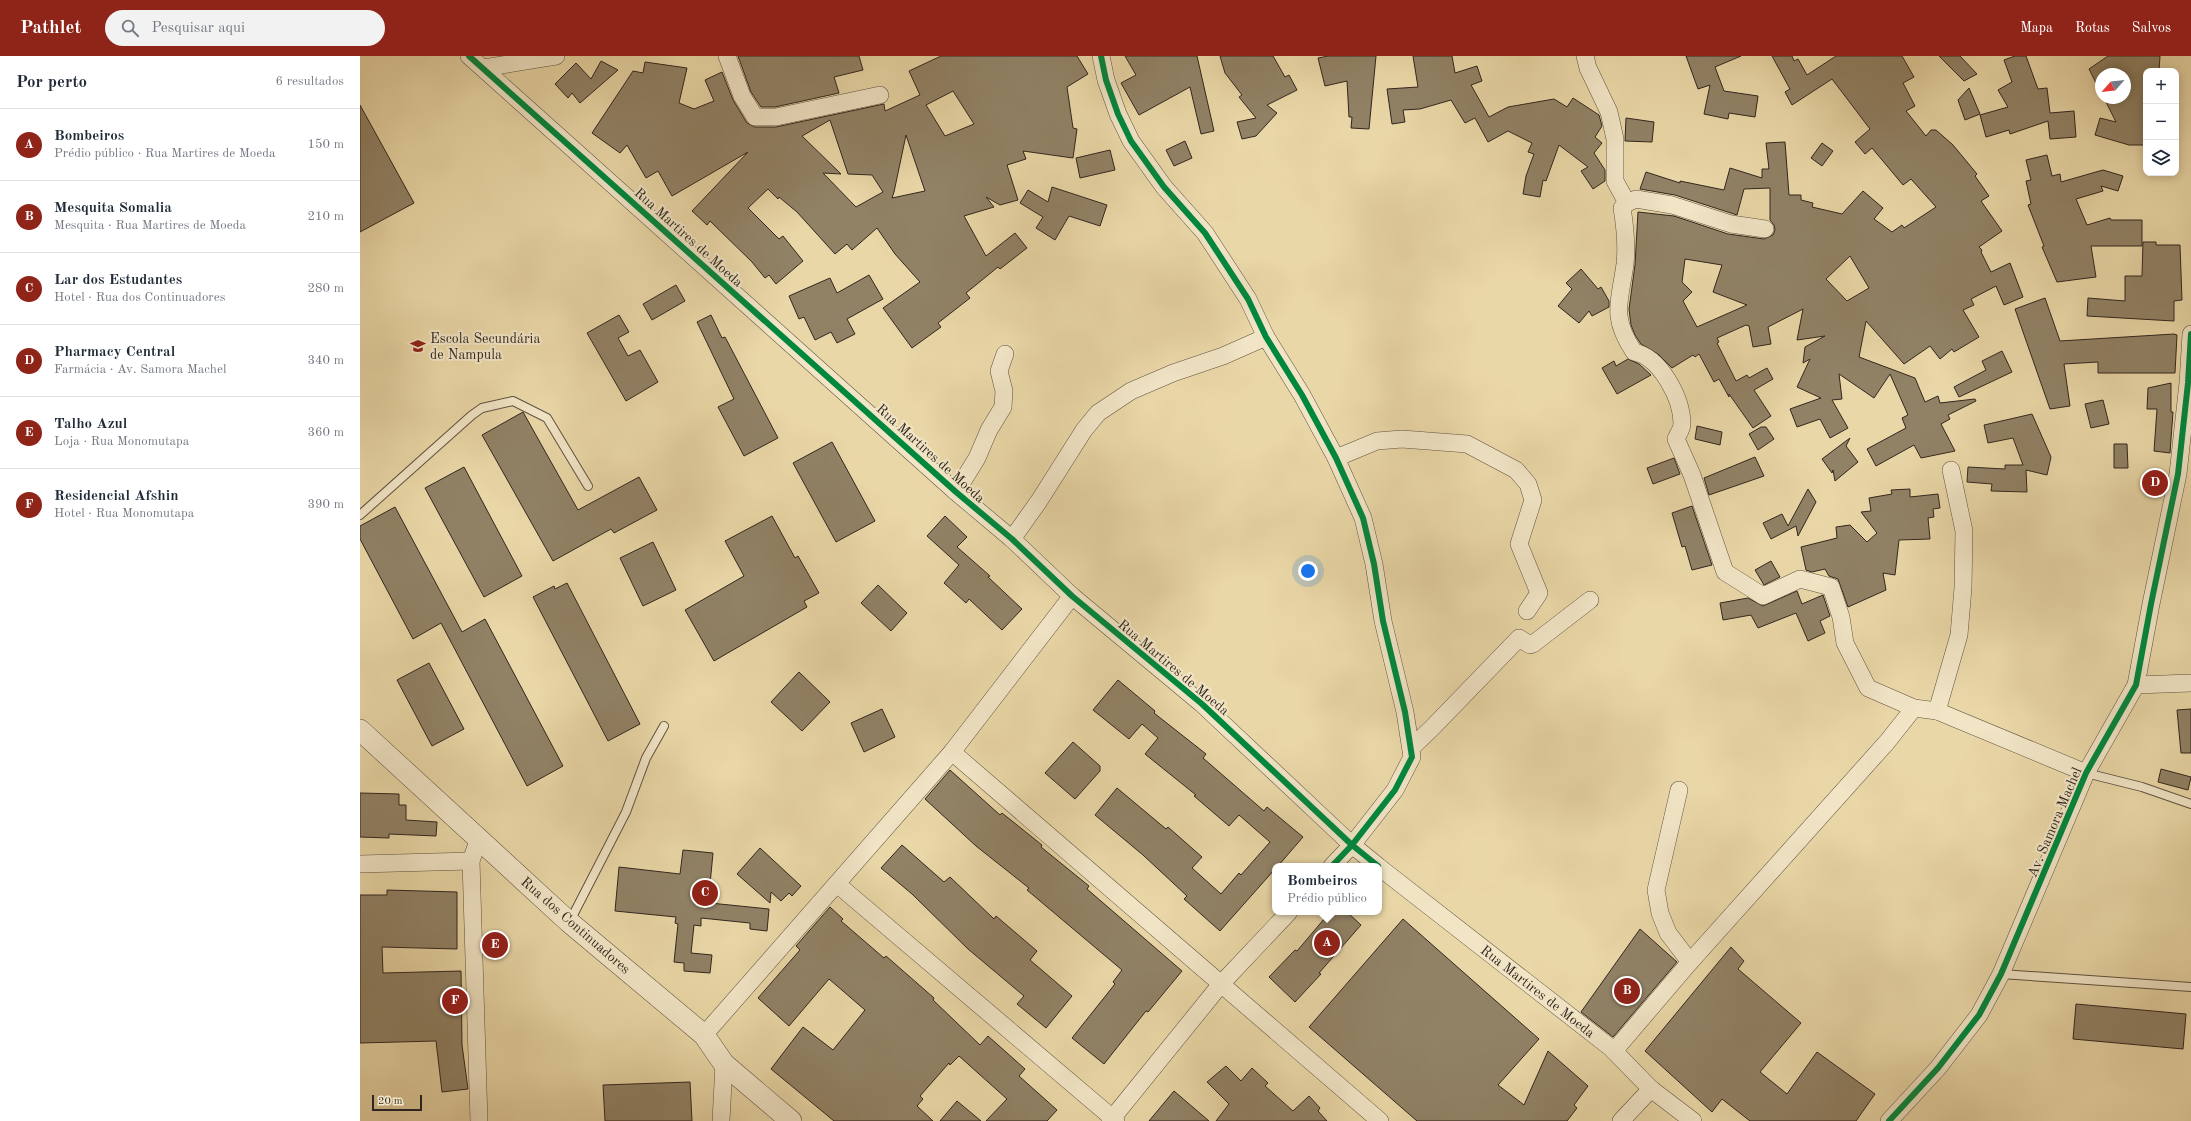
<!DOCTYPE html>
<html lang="pt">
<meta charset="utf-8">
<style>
:root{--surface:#fff;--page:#f2f2f3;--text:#1f2937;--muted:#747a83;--line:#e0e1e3;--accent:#8f2418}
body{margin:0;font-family:"Old Standard TT",serif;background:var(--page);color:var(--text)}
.controls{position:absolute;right:12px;top:12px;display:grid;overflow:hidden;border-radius:8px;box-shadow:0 2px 10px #0003}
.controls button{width:36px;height:36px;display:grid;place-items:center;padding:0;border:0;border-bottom:1px solid var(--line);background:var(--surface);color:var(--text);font:20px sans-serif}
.compass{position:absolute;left:1735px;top:12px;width:36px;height:36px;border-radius:50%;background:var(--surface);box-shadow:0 2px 10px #0003;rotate:243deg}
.scale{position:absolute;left:12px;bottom:10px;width:50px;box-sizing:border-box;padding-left:4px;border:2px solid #31261f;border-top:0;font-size:11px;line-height:14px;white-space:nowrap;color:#31261f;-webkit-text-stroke:3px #f1e5c6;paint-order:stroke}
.you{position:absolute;left:948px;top:515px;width:14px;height:14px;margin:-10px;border:3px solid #fff;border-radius:50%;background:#1a73e8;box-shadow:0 0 0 6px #1a73e833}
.badge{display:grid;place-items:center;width:26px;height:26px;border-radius:50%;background:var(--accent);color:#fff;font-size:13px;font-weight:700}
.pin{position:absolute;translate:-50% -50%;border:2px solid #fff;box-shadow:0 1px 4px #0006}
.popup{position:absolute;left:912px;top:807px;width:110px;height:52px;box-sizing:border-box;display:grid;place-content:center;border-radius:8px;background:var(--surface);filter:drop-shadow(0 1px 3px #0005);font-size:13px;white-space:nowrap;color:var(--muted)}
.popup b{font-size:15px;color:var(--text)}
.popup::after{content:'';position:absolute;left:50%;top:100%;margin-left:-8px;border:8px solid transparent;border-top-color:var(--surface)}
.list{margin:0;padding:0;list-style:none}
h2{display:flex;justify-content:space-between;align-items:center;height:52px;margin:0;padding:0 16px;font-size:17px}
h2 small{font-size:13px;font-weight:400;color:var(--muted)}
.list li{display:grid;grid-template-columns:26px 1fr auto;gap:12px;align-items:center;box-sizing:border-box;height:72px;padding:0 16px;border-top:1px solid var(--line)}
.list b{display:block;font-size:15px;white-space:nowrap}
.list p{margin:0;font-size:13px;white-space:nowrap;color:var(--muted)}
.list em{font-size:13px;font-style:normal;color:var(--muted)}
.icon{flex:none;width:22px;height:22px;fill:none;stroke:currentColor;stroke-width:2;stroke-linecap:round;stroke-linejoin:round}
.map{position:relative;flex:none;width:1831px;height:1065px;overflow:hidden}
header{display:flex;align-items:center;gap:24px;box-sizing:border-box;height:56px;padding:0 20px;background:var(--accent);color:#fff}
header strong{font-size:19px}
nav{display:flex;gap:22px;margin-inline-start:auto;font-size:14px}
.search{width:280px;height:36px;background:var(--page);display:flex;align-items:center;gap:10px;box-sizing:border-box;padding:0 14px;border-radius:22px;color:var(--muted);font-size:15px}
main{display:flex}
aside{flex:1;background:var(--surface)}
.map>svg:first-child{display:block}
.building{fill:#918266;stroke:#31261f;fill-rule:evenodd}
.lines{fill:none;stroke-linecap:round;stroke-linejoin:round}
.service-casing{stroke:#5f5241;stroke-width:10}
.minor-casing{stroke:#5f5241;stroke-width:18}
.tertiary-casing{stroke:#5f5241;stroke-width:22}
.service{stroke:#f1e5c6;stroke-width:8}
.minor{stroke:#f1e5c6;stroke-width:17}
.tertiary{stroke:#f1e5c6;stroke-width:21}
.cycleway-casing{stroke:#f1e5c6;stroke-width:8}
.cycleway{stroke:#00873e;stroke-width:6}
.labels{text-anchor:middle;stroke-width:4;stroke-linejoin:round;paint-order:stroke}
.street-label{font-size:14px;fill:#31261f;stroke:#f1e5c6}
.poi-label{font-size:14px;fill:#31261f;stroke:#f1e5c6;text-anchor:start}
</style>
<header>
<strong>Pathlet</strong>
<div class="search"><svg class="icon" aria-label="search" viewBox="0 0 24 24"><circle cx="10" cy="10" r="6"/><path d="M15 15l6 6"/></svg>Pesquisar aqui</div>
<nav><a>Mapa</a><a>Rotas</a><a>Salvos</a></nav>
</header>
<main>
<aside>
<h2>Por perto<small>6 resultados</small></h2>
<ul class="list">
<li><span class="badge">A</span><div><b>Bombeiros</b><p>Prédio público · Rua Martires de Moeda</p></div><em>150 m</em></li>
<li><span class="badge">B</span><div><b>Mesquita Somalia</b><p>Mesquita · Rua Martires de Moeda</p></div><em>210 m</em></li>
<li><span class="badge">C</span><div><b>Lar dos Estudantes</b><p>Hotel · Rua dos Continuadores</p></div><em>280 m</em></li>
<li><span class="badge">D</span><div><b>Pharmacy Central</b><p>Farmácia · Av. Samora Machel</p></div><em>340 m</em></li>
<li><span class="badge">E</span><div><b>Talho Azul</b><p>Loja · Rua Monomutapa</p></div><em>360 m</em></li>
<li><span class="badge">F</span><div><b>Residencial Afshin</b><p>Hotel · Rua Monomutapa</p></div><em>390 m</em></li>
</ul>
</aside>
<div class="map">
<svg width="1831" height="1065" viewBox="0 0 1831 1065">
<rect width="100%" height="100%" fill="#ead7a7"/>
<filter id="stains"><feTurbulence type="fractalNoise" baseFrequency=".005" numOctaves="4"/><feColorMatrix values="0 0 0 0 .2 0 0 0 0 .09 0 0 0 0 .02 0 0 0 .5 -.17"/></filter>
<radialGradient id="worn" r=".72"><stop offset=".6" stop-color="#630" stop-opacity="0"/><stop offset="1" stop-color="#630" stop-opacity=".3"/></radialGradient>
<g class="building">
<polygon points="378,0 499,0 503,14 474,21 479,37 415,51 401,51 391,36"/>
<path d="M581 0H717L728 18 707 31 713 72 717 73 713 102 663 95 666 103 647 109 658 144 640 149 626 141 634 151 604 160 626 200 655 177 667 192 640 213 638 211 606 237 610 242 578 267 581 271 552 292 523 252 560 226 535 198 517 172 492 194 487 188 475 198 437 156 419 141 418 143 408 133 388 152 419 183 423 180 443 205 416 228 409 219 405 222 392 206 350 165 347 169 332 155 388 96 312 140 298 115 286 122 267 89 260 97 232 77 273 15 283 17 285 6 327 12 319 47 334 53 354 45 345 24 362 16 373 44 387 67 395 71H416L524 48 525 55 560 39 549 15ZM593 35 614 68 585 80 566 49ZM470 64 488 118 512 119 523 136 496 151 463 117 481 118 442 80ZM546 79 565 135 532 142 534 136Z"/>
<polygon points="765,0 837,0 854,75 841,78 830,31 779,59 761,27 776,19"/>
<polygon points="860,0 913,0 925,21 929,19 937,34 907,49 917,57 896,80 882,83 877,66 896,62 879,41 882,39 865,17"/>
<polygon points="968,0 1016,0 1009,73 991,72 992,61 989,61 987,25 965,30 958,2"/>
<polygon points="1053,0 1092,0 1095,17 1117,10 1122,25 1111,29 1129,61 1148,51 1194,43 1207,51 1213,42 1239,59 1242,70 1235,81 1242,87 1234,97 1245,114 1245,125 1233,133 1221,115 1228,111 1199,89 1186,125 1183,124 1180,141 1163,138 1166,120 1174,98 1168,96 1172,87 1148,75 1128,86 1115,62 1105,67 1091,44 1060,53 1043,54 1045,66 1032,68 1027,33 1058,31"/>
<polygon points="1326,0 1381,0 1355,11 1364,35 1398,40 1395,61 1369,57 1368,63 1344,58 1350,29 1338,33"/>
<path d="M1412 0H1432L1434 5 1438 3 1447 19 1476 0H1542L1554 21 1543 27 1555 50 1546 55 1566 80 1571 74H1576L1593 89 1617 118 1615 120 1629 140 1621 145 1642 175 1619 191 1622 194 1621 196 1631 216 1650 207 1663 241 1644 249 1636 230 1611 243 1614 249 1603 254 1619 281 1594 296 1592 293 1580 303 1570 290 1544 308 1506 265 1499 301 1555 322 1565 346 1578 340 1580 347 1615 343 1616 345 1588 359 1590 363 1581 368 1595 395 1561 402 1554 389 1516 410 1507 393 1546 372 1542 362 1548 359 1530 318 1514 342 1479 318 1482 343 1472 344 1488 372 1470 382 1460 363 1437 371 1430 353 1461 342 1437 331 1450 303 1443 307 1445 291 1465 280 1437 284 1443 253 1408 271 1411 288 1393 291 1389 270 1386 269 1357 282 1359 286 1357 287 1376 325 1387 319 1389 322 1407 312 1413 323 1394 334 1411 360 1393 372 1369 338V341L1359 323 1354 326 1339 298 1335 301 1333 299 1312 312 1298 298 1281 288 1275 279 1271 269 1269 253 1275 209 1278 156 1314 160 1368 178 1404 183 1413 179 1415 174 1414 169 1410 164V132L1384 133 1377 159 1315 139 1280 133 1286 116 1320 127V125L1364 134 1370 112 1402 122V113H1409L1406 87 1425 86 1429 139H1441V144L1453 147 1452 151 1482 158 1503 135 1523 152 1514 163 1532 176 1542 169 1544 172 1576 151 1551 123 1543 129 1512 92 1505 98 1495 86 1510 73 1472 23 1432 49 1425 36 1430 33ZM1490 200 1509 232 1487 245 1466 223ZM1325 203 1362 209 1353 236 1387 249 1337 271 1323 245 1332 236 1322 226Z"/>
<polygon points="1579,0 1600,0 1617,18 1604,25"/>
<polygon points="1655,0 1666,0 1678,33 1687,32 1690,57 1714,55 1716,81 1690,83 1688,65 1650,78 1649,74 1626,81 1620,59 1648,51 1638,34 1652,26 1644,4"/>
<polygon points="1748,0 1800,0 1799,15 1786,15 1786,89 1769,89 1735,79 1740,62 1756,66 1744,42 1765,42 1765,18 1741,18 1741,37 1729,13"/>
<polygon points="241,5 258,14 220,47 212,37 208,42 195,28 216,7 231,23"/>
<polygon points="1609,32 1620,58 1605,64 1598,44"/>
<polygon points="0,49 54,147 0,176"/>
<polygon points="1266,62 1294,66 1292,86 1265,85"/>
<polygon points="825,85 832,102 814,110 806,94"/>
<polygon points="1462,87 1473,95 1462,110 1451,102"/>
<polygon points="750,94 755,114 720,122 716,102"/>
<polygon points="1687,99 1692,120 1700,118 1701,126 1743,114 1763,120 1758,135 1741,130 1743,135 1716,143 1727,169 1750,162 1751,164 1782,164 1782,190 1731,190 1736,221 1697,226 1682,191 1684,190 1668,149 1671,148 1666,125 1671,124 1666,104"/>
<polygon points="692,131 747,149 740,170 709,160 695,184 676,172 683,161 660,147 668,134 688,146"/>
<polygon points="1783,186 1796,186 1796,189 1820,189 1822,244 1814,245 1814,265 1727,260 1728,242 1765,245 1765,220 1782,220"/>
<polygon points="1221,213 1238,233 1241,231 1249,245 1249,251 1232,260 1229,255 1219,267 1198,250 1212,233 1206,227"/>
<polygon points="509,219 523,243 487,263 495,278 477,287 471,276 455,284 444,261 439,263 429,240 470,222 477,237"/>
<polygon points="316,229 325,245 292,264 283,248"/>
<polygon points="1685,242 1700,285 1814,278 1817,279 1815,317 1738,317 1738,306 1704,308 1710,350 1690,353 1655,253"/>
<polygon points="259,259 269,276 258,282 268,300 280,294 298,326 266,345 227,277"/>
<polygon points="351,259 362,282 365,281 418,382 384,400 358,351 374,343 337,266"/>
<polygon points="1642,295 1652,316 1599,341 1594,331 1626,314 1622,305"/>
<polygon points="1268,303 1279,308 1291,319 1257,338 1242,312 1254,305 1256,310"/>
<polygon points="1811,327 1811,356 1813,356 1810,397 1794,395 1797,353 1787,353 1788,332"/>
<polygon points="1743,344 1749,368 1731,372 1725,348"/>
<polygon points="163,356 218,454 279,421 297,454 254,477 251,473 193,505 122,379"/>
<polygon points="1672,358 1691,401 1687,419 1666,414 1667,436 1631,435 1632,428 1607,426 1608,411 1645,413 1645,409 1663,409 1653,382 1628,387 1624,369"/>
<polygon points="1337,370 1362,376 1360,389 1335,383"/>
<polygon points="1401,371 1406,371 1414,383 1398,394 1389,378"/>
<polygon points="1490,382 1486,390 1498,406 1475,425 1473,414 1472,417 1462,403"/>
<polygon points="472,386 515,465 476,486 433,407"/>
<polygon points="1754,388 1767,388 1768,412 1754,412"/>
<polygon points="1395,401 1404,420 1349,439 1344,422"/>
<polygon points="1314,402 1320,418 1293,428 1287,412"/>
<polygon points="104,411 162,520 124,541 65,432"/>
<polygon points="1448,433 1456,446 1438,480 1436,470 1411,483 1403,467 1422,458 1428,470"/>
<polygon points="1550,433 1550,441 1578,438 1580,452 1573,453 1574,461 1568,462 1570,483 1539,484 1535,519 1523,517 1526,534 1488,551 1478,523 1469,520 1465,513 1452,516 1446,514 1441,491 1477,482 1476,471 1490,469 1507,486 1517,477 1501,456 1511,455 1509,442 1532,438 1531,434"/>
<polygon points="1332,450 1352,509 1332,514 1325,490 1322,491 1312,457"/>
<polygon points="35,451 102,576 125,563 203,710 167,730 81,567 53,583 0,483 0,470"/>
<polygon points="412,460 435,502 438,500 459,537 444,545 447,551 354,605 325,554 384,520 365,485"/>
<polygon points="585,460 607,481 597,491 630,520 628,521 662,553 642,574 609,543 606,547 584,527 599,509 567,480"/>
<polygon points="293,486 316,534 283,550 260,502"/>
<polygon points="1411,505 1420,521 1404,529 1395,514"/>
<polygon points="207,527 280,668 248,685 173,541 194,530 195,533"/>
<polygon points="518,529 547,557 531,575 501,547"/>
<polygon points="1437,535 1442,548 1463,539 1470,560 1460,565 1465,577 1448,585 1436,557 1398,572 1391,559 1363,564 1360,547 1388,542 1403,550"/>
<polygon points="69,607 104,673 72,690 37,624"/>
<polygon points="439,616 470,646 442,675 411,646"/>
<polygon points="758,624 795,655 794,657 846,698 843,702 904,755 907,751 943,781 918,810 915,810 915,813 860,875 824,843 827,840 783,799 735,759 757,732 806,773 808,771 842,801 832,812 861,838 879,817 881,819 910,786 879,759 869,770 834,740 836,739 785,698 798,682 782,668 769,683 733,654"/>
<polygon points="522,653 535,681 504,696 491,667"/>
<polygon points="1831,653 1831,697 1821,697 1817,654"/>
<polygon points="713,686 740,710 740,715 715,743 685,717"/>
<polygon points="1801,713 1831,721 1828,734 1798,726"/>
<polygon points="590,714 640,759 642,757 682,789 681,791 729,830 727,833 822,915 788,956 786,955 744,1008 712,982 755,928 753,926 762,914 667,834 669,832 616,790 565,743"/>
<polygon points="0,737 39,738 39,749 46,749 46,764 77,766 76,780 29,778 29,782 0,781"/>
<polygon points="542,789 584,826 590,821 634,863 636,860 677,895 670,904 712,940 686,972 657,948 664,940 608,893 552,838 521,812"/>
<polygon points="400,792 441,830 432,840 429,837 421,845 411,836 410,847 377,818"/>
<polygon points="323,794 353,797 348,849 350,847 409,853 407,875 390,873 390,867 341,862 341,870 334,869 331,897 352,899 350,917 324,915 324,907 314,906 318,868 315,867 316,861 255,855 259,811 320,818"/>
<polygon points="27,834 97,836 97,893 22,891 23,917 101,915 102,989 108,1033 82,1036 76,985 0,987 0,839 27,839"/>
<polygon points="470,851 483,863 481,865 524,902 526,900 574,942 573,944 620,989 628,980 665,1013 659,1020 697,1054 687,1065 626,1065 647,1043 599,1000 590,1009 589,1007 560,1040 563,1043 557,1050 573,1065 474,1065 411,1013 443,971 473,994 505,954 469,923 429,970 398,942 440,894 436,890"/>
<polygon points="970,856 987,856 1001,869 959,917 961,918 935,946 909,921 935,894 937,895"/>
<polygon points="1043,863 1179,983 1138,1029 1164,1049 1188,995 1228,1030 1214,1049 1217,1052 1207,1065 1057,1065 949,971"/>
<polygon points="1280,873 1317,906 1253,981 1221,956"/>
<polygon points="1371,891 1384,905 1378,913 1441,967 1400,1016 1427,1038 1457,996 1515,1038 1496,1065 1390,1065 1362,1043 1352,1056 1285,995"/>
<polygon points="1716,948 1826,958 1823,993 1713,983"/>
<polygon points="866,1010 881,1025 892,1012 908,1027 905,1030 933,1055 949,1040 960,1052 958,1055 967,1065 856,1065 869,1048 847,1026"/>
<polygon points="330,1026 332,1065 245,1065 243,1029"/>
<polygon points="814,1035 849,1065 789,1065"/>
<polygon points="597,1045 621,1065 580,1065"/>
</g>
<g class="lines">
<g class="service-casing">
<g id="service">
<polyline points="0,459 112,359 122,352 153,345 187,362 228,430"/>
<polyline points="1726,717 1782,731 1831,748"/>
<polyline points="210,865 266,756 286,702 304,670"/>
<polyline points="1641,918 1831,931"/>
</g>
</g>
<g class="minor-casing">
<g id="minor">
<polyline points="109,0 596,436 652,483 712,540 842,648 992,789 1018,810"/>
<polyline points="367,0 382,40 395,61 416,61 520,39"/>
<polyline points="741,0 746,24 758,58 771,85 804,131 845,177 888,243 906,281 942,339 976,402 1003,462 1014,508 1023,565 1045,656 1052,701 1035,734 992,789 972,810"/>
<polyline points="1225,0 1228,12 1249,56 1255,83 1255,125 1267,147"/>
<polyline points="124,12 196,0"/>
<path d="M1405 173 1371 168 1312 149 1276 143 1267 147 1262 152C1265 170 1267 189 1265 208 1260 246 1250 260 1274 296 1300 301 1322 342 1322 368 1322 373 1318 378 1316 383L1332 419 1365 516 1403 540 1440 523 1471 531 1481 561 1485 587 1508 632 1554 652"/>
<polyline points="976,402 1017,385 1042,383 1107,388 1156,414 1168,428 1173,444 1159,488 1179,537 1167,555"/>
<polyline points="596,436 617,402 629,374 643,351 644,335 639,315 645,298"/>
<polyline points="652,483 679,445 724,374 738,357 771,335 813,317 863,300 906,281"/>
<polyline points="1776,629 1831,627"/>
<polyline points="1577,655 1599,579 1603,532 1604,475 1591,414"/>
<polyline points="1051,692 1072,672 1159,582 1170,589 1173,588 1230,544"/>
<polyline points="592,696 1020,1065"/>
<polyline points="1319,734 1296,834 1300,857 1308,877 1330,906"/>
<polyline points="119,782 111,805 119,1065"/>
<polyline points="0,808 111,805"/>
<polyline points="1019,811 1251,992 1291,1033 1333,1065"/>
<polyline points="477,828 756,1065"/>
<polyline points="344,979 592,696 712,540"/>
<polyline points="1254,995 1330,906 1527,686 1554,652 1577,655 1726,717"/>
<polyline points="361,1065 364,1008"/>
<polyline points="750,1065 861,928 929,856"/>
<polyline points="1261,1065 1291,1033"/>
<polyline points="1529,1065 1578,1012 1619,959 1641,918 1726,717 1776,629 1791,548 1818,418 1828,327 1831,278"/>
</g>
</g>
<g class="tertiary-casing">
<polyline id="tertiary" points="0,674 209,866 344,979 364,1008 431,1065"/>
</g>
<use href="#service" class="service"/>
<use href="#minor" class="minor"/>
<use href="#tertiary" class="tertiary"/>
<g class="cycleway-casing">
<g id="cycleway">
<polyline points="109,0 596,436 652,483 712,540 842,648 992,789 1018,810"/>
<polyline points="741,0 746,24 758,58 771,85 804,131 845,177 888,243 906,281 942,339 976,402 1003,462 1014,508 1023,565 1045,656 1052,701 1035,734 992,789 972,810"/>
<polyline points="1529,1065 1578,1012 1619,959 1641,918 1726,717 1776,629 1791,548 1818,418 1828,327 1831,278"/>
</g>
</g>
<use href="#cycleway" class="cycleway"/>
</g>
<defs>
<g id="school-bare" transform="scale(1.2)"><path d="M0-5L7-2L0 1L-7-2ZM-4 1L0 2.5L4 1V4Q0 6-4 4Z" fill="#8f2418" stroke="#f1e5c6" stroke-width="2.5" paint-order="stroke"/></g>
</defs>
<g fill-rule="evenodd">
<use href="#school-bare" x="58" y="290"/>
</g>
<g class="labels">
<g class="street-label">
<text transform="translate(329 181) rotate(42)" y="5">Rua Martires de Moeda</text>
<text transform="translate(571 397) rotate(42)" y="5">Rua Martires de Moeda</text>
<text transform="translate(814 611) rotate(40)" y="5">Rua Martires de Moeda</text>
<text transform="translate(1694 766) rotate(-67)" y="5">Av. Samora Machel</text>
<text transform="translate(216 869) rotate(41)" y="5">Rua dos Continuadores</text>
<text transform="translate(1178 935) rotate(38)" y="5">Rua Martires de Moeda</text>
</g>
<g class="poi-label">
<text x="70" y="287">Escola Secundária<tspan x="70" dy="16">de Nampula</tspan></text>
</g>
</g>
<rect width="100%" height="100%" filter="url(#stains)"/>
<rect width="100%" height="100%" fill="url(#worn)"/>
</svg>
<div class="controls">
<button>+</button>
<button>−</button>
<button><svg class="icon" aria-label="layers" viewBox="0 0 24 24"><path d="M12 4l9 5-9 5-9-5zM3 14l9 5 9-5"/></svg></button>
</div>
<svg class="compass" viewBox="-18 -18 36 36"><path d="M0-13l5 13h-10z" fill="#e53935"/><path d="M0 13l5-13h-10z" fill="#747a83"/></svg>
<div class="scale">20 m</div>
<div class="you"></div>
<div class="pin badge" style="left:967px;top:887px">A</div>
<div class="popup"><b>Bombeiros</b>Prédio público</div>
<div class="pin badge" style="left:1267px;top:935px">B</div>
<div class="pin badge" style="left:345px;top:837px">C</div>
<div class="pin badge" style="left:1795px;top:427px">D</div>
<div class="pin badge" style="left:135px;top:889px">E</div>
<div class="pin badge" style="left:95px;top:945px">F</div>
</div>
</main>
